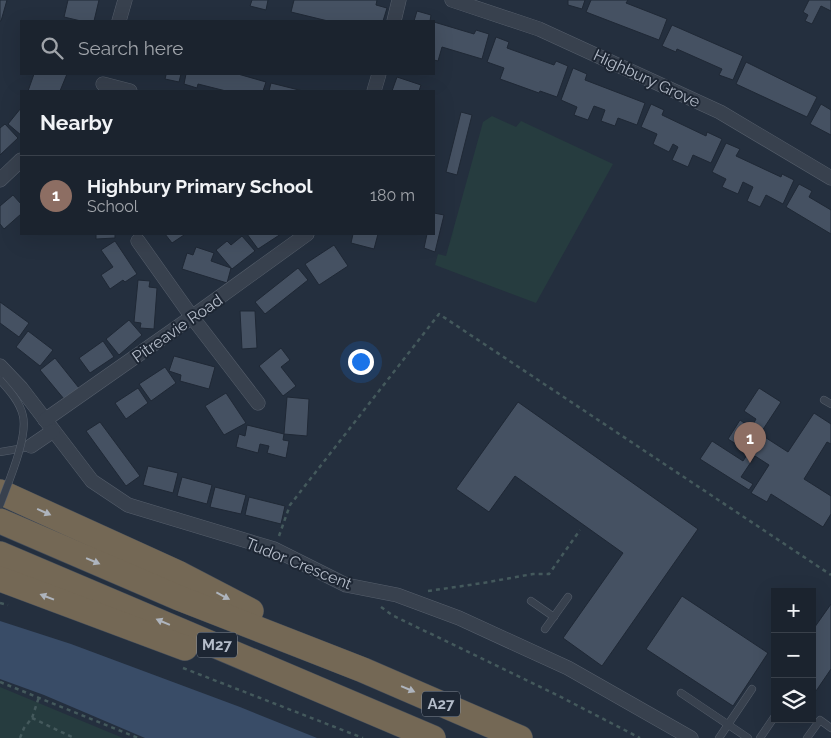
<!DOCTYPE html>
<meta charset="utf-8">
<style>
:root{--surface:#1b232e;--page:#282f3a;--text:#f1f3f6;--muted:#a0a4aa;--line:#39404a;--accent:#8ab4f8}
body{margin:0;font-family:Raleway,sans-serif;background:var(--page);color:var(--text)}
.controls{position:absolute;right:15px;bottom:15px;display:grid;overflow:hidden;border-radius:0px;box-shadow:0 5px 20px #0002}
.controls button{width:45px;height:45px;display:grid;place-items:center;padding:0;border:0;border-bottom:1px solid var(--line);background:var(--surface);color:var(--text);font:25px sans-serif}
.you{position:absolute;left:360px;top:361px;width:18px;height:18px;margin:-12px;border:4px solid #fff;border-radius:50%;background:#1a73e8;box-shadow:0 0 0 8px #1a73e833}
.badge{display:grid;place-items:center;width:32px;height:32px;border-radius:50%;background:var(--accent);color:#fff;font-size:16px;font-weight:700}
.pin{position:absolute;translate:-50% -41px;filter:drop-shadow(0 1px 2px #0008)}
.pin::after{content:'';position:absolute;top:26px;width:18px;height:15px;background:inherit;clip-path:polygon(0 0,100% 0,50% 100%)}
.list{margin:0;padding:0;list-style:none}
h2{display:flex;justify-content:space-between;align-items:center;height:65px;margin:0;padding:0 20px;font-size:21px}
h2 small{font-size:16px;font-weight:400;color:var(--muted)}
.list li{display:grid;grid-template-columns:32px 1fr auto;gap:15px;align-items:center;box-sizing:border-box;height:80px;padding:0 20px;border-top:1px solid var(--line)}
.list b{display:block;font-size:19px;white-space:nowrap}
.list p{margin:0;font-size:16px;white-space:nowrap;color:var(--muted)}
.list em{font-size:16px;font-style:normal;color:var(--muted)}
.icon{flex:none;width:28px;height:28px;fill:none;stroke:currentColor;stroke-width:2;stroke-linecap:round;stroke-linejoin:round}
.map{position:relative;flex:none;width:831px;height:738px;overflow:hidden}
.search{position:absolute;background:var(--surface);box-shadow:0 5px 20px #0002;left:20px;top:20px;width:415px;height:55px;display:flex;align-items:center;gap:12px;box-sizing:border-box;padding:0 18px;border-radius:0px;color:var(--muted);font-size:19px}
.panel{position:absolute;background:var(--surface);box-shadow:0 5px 20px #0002;left:20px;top:90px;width:415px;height:145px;border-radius:0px}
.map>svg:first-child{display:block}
.green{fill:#263c3f}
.water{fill:#394c67}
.building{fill:#455162;stroke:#1f2835}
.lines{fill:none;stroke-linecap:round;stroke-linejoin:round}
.lane-casing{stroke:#565f6c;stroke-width:8}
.street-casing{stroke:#565f6c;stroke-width:15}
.highway-casing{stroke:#434c59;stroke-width:26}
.path{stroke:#44595c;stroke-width:2.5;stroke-dasharray:4 4;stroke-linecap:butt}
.lane{stroke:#38414e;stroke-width:7}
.street{stroke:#38414e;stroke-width:14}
.highway{stroke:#746855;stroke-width:25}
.lane-bridge-casing{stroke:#565f6c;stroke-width:8;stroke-linecap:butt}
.lane-bridge{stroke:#38414e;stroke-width:7}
.oneway{fill:#aeb4bd}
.labels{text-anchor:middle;stroke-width:4;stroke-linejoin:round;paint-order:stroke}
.shield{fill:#1d2633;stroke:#878f9c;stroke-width:1}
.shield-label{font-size:15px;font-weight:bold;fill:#b4bcc9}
.street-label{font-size:16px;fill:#b4bcc9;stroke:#1d2633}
</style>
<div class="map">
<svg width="831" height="738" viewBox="0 0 831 738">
<rect width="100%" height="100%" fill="#242f3e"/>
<g class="green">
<polygon points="492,116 516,127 521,121 613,164 536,303 435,265 438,254 446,256 483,122"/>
<polygon points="0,687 123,738 0,738"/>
</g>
<polygon class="water" points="0,621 71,644 240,707 317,738 145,738 44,695 0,679"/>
<g class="building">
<polygon points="0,0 7,0 1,21 0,21"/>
<polygon points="68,0 99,0 94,21 81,21 64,17"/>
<polygon points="252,0 268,0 266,10 250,6"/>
<polygon points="294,0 377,0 376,5 387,8 383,21 328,21 291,12"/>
<polygon points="568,0 585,0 582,9 568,5"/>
<polygon points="591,0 628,0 626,3 667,19 659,40 586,12"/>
<polygon points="809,0 831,0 831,11 821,6 812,24 805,21 808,15 803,12"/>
<polygon points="417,11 431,15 430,21 414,21"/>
<polygon points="434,22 474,34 476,30 489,34 482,59 442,47 438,61 434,60"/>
<polygon points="672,25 743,56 733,80 719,75 722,69 677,49 676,52 662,46"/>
<polygon points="496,37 509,42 507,48 554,65 556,61 568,66 557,97 540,91 539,93 500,79 504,68 487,62"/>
<polygon points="746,62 817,97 807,117 736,84"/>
<polygon points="573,68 587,74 585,80 645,103 637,125 618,118 615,126 601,121 605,110 594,106 588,120 574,115 577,107 561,100"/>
<polygon points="34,74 67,74 60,91 28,91"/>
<polygon points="162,74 181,74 179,82 165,79 166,75"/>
<polygon points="186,74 238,74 266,82 263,91 226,91 198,84 197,88 184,84"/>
<polygon points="397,77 421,85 419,91 392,91"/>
<polygon points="271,83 303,91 269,91"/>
<polygon points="651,104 664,110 662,115 706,136 707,132 722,139 711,163 693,155 688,167 672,160 678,147 673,144 669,152 653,144 657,134 641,127"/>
<polygon points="821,104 831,110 831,135 810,124"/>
<polygon points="21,108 21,135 8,124"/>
<polygon points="461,112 472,115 457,175 446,172"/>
<polygon points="5,124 18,138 0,155 0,128"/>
<polygon points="726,143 740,149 736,156 781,177 782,174 794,180 783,204 766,195 760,207 747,201 753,187 743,182 738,194 722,187 726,179 712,172"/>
<polygon points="799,184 812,191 809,197 831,210 831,234 786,207"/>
<polygon points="13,195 21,204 21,214 4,229 0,224 0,206"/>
<polygon points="434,213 444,215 435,252 424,248 427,234 434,234"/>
<polygon points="96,234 115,234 115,238 96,239"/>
<polygon points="165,234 184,234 184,235 172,243"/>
<polygon points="247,234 281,234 258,249"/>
<polygon points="353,234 378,234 374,249 351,243"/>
<polygon points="242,236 255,251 232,269 216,250 227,241 231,245"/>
<polygon points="115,241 137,274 125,282 123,280 110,289 101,275 113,267 101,250"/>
<polygon points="334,245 348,266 319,285 305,264"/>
<polygon points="196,247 214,253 211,261 231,268 227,283 182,269 187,253 193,255"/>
<polygon points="298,268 308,280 265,314 255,302"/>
<polygon points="138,280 150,281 149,287 157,288 154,329 140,328 141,323 134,322"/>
<polygon points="0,302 29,323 19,337 0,323"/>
<polygon points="240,311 255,311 257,348 242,349"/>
<polygon points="129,320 142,335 119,355 106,339"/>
<polygon points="28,331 53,350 40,366 16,347"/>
<polygon points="103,341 114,357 90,373 79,358"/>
<polygon points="281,348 290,360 281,367 296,386 283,396 259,366"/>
<polygon points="174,356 215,367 209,389 180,381 181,375 169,371"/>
<polygon points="55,358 79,388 64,399 40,370"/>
<polygon points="165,367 176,383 151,401 139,384"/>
<polygon points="138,388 148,403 126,419 115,403"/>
<polygon points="759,388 781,402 760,434 788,452 814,413 831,424 831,444 827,442 804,479 831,496 831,514 823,527 771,494 767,502 751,493 769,465 755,456 741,477 753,484 749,490 700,459 712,441 743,461 749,452 728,439 740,420 751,428 756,419 744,411"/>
<polygon points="226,393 246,423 224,435 205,406"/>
<polygon points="287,397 309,399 307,436 284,434"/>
<polygon points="518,402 698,529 602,666 563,638 623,553 515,476 489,512 456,489"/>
<polygon points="100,422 140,476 126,486 86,431"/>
<polygon points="247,425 284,434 283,440 289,441 286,458 267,453 269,446 260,444 258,453 236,447 239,434 245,436"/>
<polygon points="148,466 178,473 173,493 143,485"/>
<polygon points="182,477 212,485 207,504 177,496"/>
<polygon points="215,487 246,495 241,514 210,507"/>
<polygon points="249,497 285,506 281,524 245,515"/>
<polygon points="682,596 768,653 733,706 646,649"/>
<polygon points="831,604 831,669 816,691 812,688 812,631"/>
</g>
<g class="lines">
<g class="lane-casing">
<g id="lane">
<polyline points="824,400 831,404"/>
<polyline points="0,452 24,448"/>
<polyline points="531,601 554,617"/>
<polyline points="545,629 568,597"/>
<polyline points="681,693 748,738"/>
<polyline points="719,738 752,689"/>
<polyline points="760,738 775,716"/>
<polyline points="807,738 820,720 831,728"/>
</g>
</g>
<g class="street-casing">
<g id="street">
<polyline points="452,0 539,29 720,112 831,178"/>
<polyline points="119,21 125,0"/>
<polyline points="394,21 399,0"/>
<polyline points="103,84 130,91"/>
<polyline points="374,91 379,74"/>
<polyline points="0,180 21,160"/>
<polyline points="138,241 192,317 258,403"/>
<polyline points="0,366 21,388 92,481 128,505 274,549 346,585 397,595 459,618 568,668 691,738"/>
<polyline points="45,420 192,317 307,234"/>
<polyline points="31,446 53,431"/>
</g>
</g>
<g class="highway-casing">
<g id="highway">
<polyline points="0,492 180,574 251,611"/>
<polyline points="0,521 179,598 363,670 520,738"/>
<polyline points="0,554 433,738"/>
<polyline points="0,579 185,648"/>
</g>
</g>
<g class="path">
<polyline points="279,536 290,505 439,314 831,575"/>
<polyline points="428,591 483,583 533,574 549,574 580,530"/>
<polyline points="0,603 8,605"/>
<polyline points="381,607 392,615 557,695 640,738"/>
<polyline points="183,668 363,738"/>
<polyline points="0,682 138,738"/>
<polyline points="32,718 74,738"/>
<polyline points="20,738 24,728 32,718 39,697"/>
</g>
<use href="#lane" class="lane"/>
<use href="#street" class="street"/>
<use href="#highway" class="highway"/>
<g class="lane-bridge-casing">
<path id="lane-bridge" d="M0 380C9 390 20 402 23 416 28 438 8 483 0 505"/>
</g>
<use href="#lane-bridge" class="lane-bridge"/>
</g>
<defs><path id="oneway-solid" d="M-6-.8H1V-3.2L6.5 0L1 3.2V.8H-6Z" transform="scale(1.25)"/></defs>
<g class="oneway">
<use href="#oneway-solid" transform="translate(44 512) rotate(24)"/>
<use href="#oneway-solid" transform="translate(93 561) rotate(23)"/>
<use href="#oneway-solid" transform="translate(223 596) rotate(28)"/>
<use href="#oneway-solid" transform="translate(47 597) rotate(-159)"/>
<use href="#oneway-solid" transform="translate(163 622) rotate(-157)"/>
<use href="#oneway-solid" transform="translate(408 689) rotate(23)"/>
</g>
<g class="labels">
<g class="shield">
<rect x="197" y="632.5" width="40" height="25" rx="4"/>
<rect x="422" y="691.5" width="38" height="25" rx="4"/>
</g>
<g class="shield-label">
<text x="217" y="650">M27</text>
<text x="441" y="709">A27</text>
</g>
<g class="street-label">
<text transform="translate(647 78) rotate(25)" y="6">Highbury Grove</text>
<text transform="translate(177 328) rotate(-35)" y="6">Pitreavie Road</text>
<text transform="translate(299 563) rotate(22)" y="6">Tudor Crescent</text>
</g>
</g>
</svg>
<div class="controls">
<button>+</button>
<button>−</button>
<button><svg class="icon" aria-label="layers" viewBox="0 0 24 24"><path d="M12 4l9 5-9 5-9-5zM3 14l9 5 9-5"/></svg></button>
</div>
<div class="you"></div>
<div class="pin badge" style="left:750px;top:463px;background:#8d6e63">1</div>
<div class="search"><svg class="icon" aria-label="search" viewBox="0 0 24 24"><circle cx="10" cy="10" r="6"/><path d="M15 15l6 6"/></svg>Search here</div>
<section class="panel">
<h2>Nearby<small></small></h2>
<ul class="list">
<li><span class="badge" style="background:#8d6e63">1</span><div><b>Highbury Primary School</b><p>School</p></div><em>180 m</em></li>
</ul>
</section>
</div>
